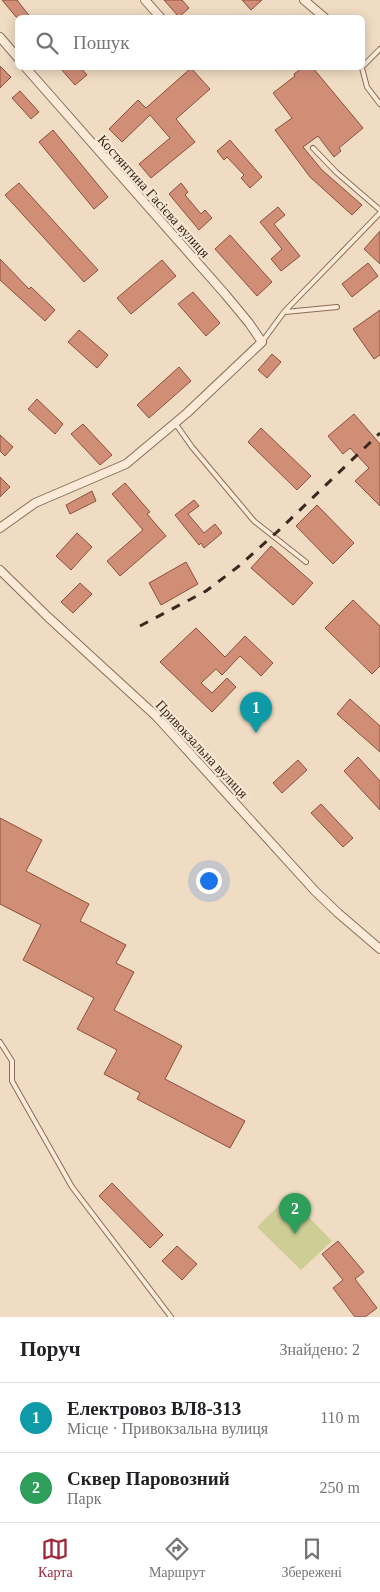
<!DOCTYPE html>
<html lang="uk">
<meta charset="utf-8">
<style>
:root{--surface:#fff;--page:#f2f2f2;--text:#202124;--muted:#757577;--line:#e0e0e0;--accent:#9e2639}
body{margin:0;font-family:Georgia,serif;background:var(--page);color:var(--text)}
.you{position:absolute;left:208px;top:880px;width:18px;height:18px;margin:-12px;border:4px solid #fff;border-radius:50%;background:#1a73e8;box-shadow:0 0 0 8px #1a73e833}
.badge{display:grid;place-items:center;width:32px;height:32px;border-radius:50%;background:var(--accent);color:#fff;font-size:16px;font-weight:700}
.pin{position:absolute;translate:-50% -41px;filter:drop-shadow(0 1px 2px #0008)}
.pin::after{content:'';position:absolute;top:26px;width:18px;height:15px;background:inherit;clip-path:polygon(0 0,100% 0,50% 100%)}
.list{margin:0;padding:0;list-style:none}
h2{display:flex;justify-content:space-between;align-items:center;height:65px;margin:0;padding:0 20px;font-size:21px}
h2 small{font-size:16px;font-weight:400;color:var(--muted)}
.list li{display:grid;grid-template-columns:32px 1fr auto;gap:15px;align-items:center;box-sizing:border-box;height:70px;padding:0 20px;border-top:1px solid var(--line)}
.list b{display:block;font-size:19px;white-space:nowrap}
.list p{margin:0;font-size:16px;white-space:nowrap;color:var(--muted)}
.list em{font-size:16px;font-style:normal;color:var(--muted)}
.icon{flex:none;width:28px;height:28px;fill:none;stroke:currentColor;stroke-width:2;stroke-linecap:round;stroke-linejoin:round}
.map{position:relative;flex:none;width:380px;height:1317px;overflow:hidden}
.search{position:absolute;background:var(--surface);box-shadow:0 2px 12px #0003;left:15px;right:15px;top:15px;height:55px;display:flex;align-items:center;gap:12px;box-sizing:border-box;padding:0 18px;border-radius:8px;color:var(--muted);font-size:19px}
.sheet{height:205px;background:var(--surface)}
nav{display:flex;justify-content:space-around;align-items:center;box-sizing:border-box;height:70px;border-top:1px solid var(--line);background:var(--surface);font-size:14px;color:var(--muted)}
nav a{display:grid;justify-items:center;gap:2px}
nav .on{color:var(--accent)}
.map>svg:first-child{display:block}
.green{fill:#cfcd96}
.building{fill:#d08e77;stroke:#8c503d}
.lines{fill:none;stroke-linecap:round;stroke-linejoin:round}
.service-casing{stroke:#8c6c59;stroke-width:6}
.minor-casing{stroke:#8c6c59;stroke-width:10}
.service{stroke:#faead7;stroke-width:4}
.minor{stroke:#faead7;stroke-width:8}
.rail{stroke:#3b271e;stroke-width:3;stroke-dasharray:9 9;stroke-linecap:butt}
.labels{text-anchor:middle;stroke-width:4.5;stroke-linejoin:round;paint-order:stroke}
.street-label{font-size:14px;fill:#3b271e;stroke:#f7e7d3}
</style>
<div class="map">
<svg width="380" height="1317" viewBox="0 0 380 1317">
<rect width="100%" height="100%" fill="#f0dcc3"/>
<polygon class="green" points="288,1196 332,1241 301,1270 257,1227"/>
<g class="building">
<polygon points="2,0 17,0 31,18 17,18"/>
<polygon points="164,0 182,0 189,8 179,17"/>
<polygon points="242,0 262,0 251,10"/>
<polygon points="0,66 11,77 0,88"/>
<polygon points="60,68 81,68 87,75 75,85"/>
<polygon points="191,68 210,89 176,119 195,142 151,178 139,164 170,138 150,115 122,142 109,129 138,100 146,108"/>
<polygon points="302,68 313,68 363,128 339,148 341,151 334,157 318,136 303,147 322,170 362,205 352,215 310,177 275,130 292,118 273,93 295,76 294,74"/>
<polygon points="20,91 39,112 31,119 12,98"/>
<polygon points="53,130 108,197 94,209 39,142"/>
<polygon points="230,140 262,177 250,188 241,178 244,175 227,157 224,160 217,151"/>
<polygon points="19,183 98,270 84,282 5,195"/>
<polygon points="181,183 188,192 185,195 201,214 205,210 212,218 199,230 169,194"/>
<polygon points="278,207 285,215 274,224 300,256 281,271 271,259 282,249 260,222"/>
<polygon points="380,231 380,264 364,249"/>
<polygon points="230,235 272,282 257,296 215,249"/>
<polygon points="0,259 29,289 31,287 55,310 45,321 0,280"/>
<polygon points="162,260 176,276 131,314 117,298"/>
<polygon points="368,263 378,276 352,297 342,284"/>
<polygon points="193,292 220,323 206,336 178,304"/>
<polygon points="380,310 380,355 374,359 353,329"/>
<polygon points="79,330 108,355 97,368 68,342"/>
<polygon points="272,354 281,362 267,378 258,370"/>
<polygon points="179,367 191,381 149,418 137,405"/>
<polygon points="37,399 63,424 55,434 28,409"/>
<polygon points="354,414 380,444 380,506 355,481 369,468 350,448 343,454 328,436"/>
<polygon points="83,424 112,455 100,465 71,434"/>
<polygon points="261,428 311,476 297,490 248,442"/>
<polygon points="0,435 13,447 5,456 0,451"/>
<polygon points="0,477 10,487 0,497"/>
<polygon points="125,483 150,512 147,514 166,536 120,576 107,561 143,530 112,494"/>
<polygon points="92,491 96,501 70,514 66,505"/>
<polygon points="194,500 199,506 188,514 204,533 215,524 222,533 204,548 201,543 199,545 175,515"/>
<polygon points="317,505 354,543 333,564 296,526"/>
<polygon points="77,533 92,547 71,570 56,556"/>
<polygon points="271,546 313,583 293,605 251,568"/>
<polygon points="186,562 198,584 161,605 149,583"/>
<polygon points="80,583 92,594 73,613 61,602"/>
<polygon points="353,600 380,626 380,666 372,674 325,628"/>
<polygon points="196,628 225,657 245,636 273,663 261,676 240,656 222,675 216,669 201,683 212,693 227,678 236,687 212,712 160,662"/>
<polygon points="350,699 380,726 380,752 337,714"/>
<polygon points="358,757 380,781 380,810 344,771"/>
<polygon points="298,760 307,770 282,793 273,783"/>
<polygon points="321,804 353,838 343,847 311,813"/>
<polygon points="0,818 42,840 26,871 89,904 80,921 126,945 116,963 134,972 114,1010 182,1046 165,1079 245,1121 230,1148 137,1099 140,1093 104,1074 117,1050 77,1029 94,998 23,960 41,925 0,904"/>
<polygon points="112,1183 163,1235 150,1248 99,1196"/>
<polygon points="338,1241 364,1272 355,1279 377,1308 365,1317 355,1317 333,1288 343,1280 322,1254"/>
<polygon points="177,1246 197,1264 182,1280 162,1261"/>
</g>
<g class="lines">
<g class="service-casing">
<g id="service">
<polyline points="362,67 380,49"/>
<polyline points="362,68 367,87 380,104"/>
<polyline points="313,148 336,172 380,210"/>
<polyline points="285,312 337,307"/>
<polyline points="262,342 284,312 380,213"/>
<polyline points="175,423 192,447 254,521 306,562"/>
<polyline points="0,1042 12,1061 12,1081 72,1187 171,1317"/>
</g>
</g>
<g class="minor-casing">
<g id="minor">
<polyline points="145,0 161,18"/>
<polyline points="304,0 325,18"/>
<polyline points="0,37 18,58"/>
<polyline points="0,528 35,503 126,464 187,413 262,342 249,323 225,294 26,68"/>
<polyline points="0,570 48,617 156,716 315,891 338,913 380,949"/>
</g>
</g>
<use href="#service" class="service"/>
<use href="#minor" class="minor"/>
<polyline class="rail" points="140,626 206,591 239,566 277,532 380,433"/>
</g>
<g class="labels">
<g class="street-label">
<text transform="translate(154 196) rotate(48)" y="5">Костянтина Гасієва вулиця</text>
<text transform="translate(202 749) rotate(47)" y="5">Привокзальна вулиця</text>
</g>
</g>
</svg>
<div class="you"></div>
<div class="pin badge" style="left:256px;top:733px;background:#0f9aa8">1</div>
<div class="pin badge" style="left:295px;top:1234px;background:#2e9e5b">2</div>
<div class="search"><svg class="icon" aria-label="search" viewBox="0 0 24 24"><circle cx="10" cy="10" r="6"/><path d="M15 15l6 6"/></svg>Пошук</div>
</div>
<section class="sheet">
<h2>Поруч<small>Знайдено: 2</small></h2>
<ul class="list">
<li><span class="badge" style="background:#0f9aa8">1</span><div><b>Електровоз ВЛ8-313</b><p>Місце · Привокзальна вулиця</p></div><em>110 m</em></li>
<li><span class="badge" style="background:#2e9e5b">2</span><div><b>Сквер Паровозний</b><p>Парк</p></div><em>250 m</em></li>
</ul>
</section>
<nav>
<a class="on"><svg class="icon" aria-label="map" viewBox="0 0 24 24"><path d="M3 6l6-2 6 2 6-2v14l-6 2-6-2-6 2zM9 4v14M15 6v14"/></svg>Карта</a>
<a><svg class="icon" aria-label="directions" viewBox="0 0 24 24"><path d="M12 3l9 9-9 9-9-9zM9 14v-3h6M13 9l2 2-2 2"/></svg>Маршрут</a>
<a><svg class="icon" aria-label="saved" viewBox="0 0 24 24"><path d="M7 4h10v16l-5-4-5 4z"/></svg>Збережені</a>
</nav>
